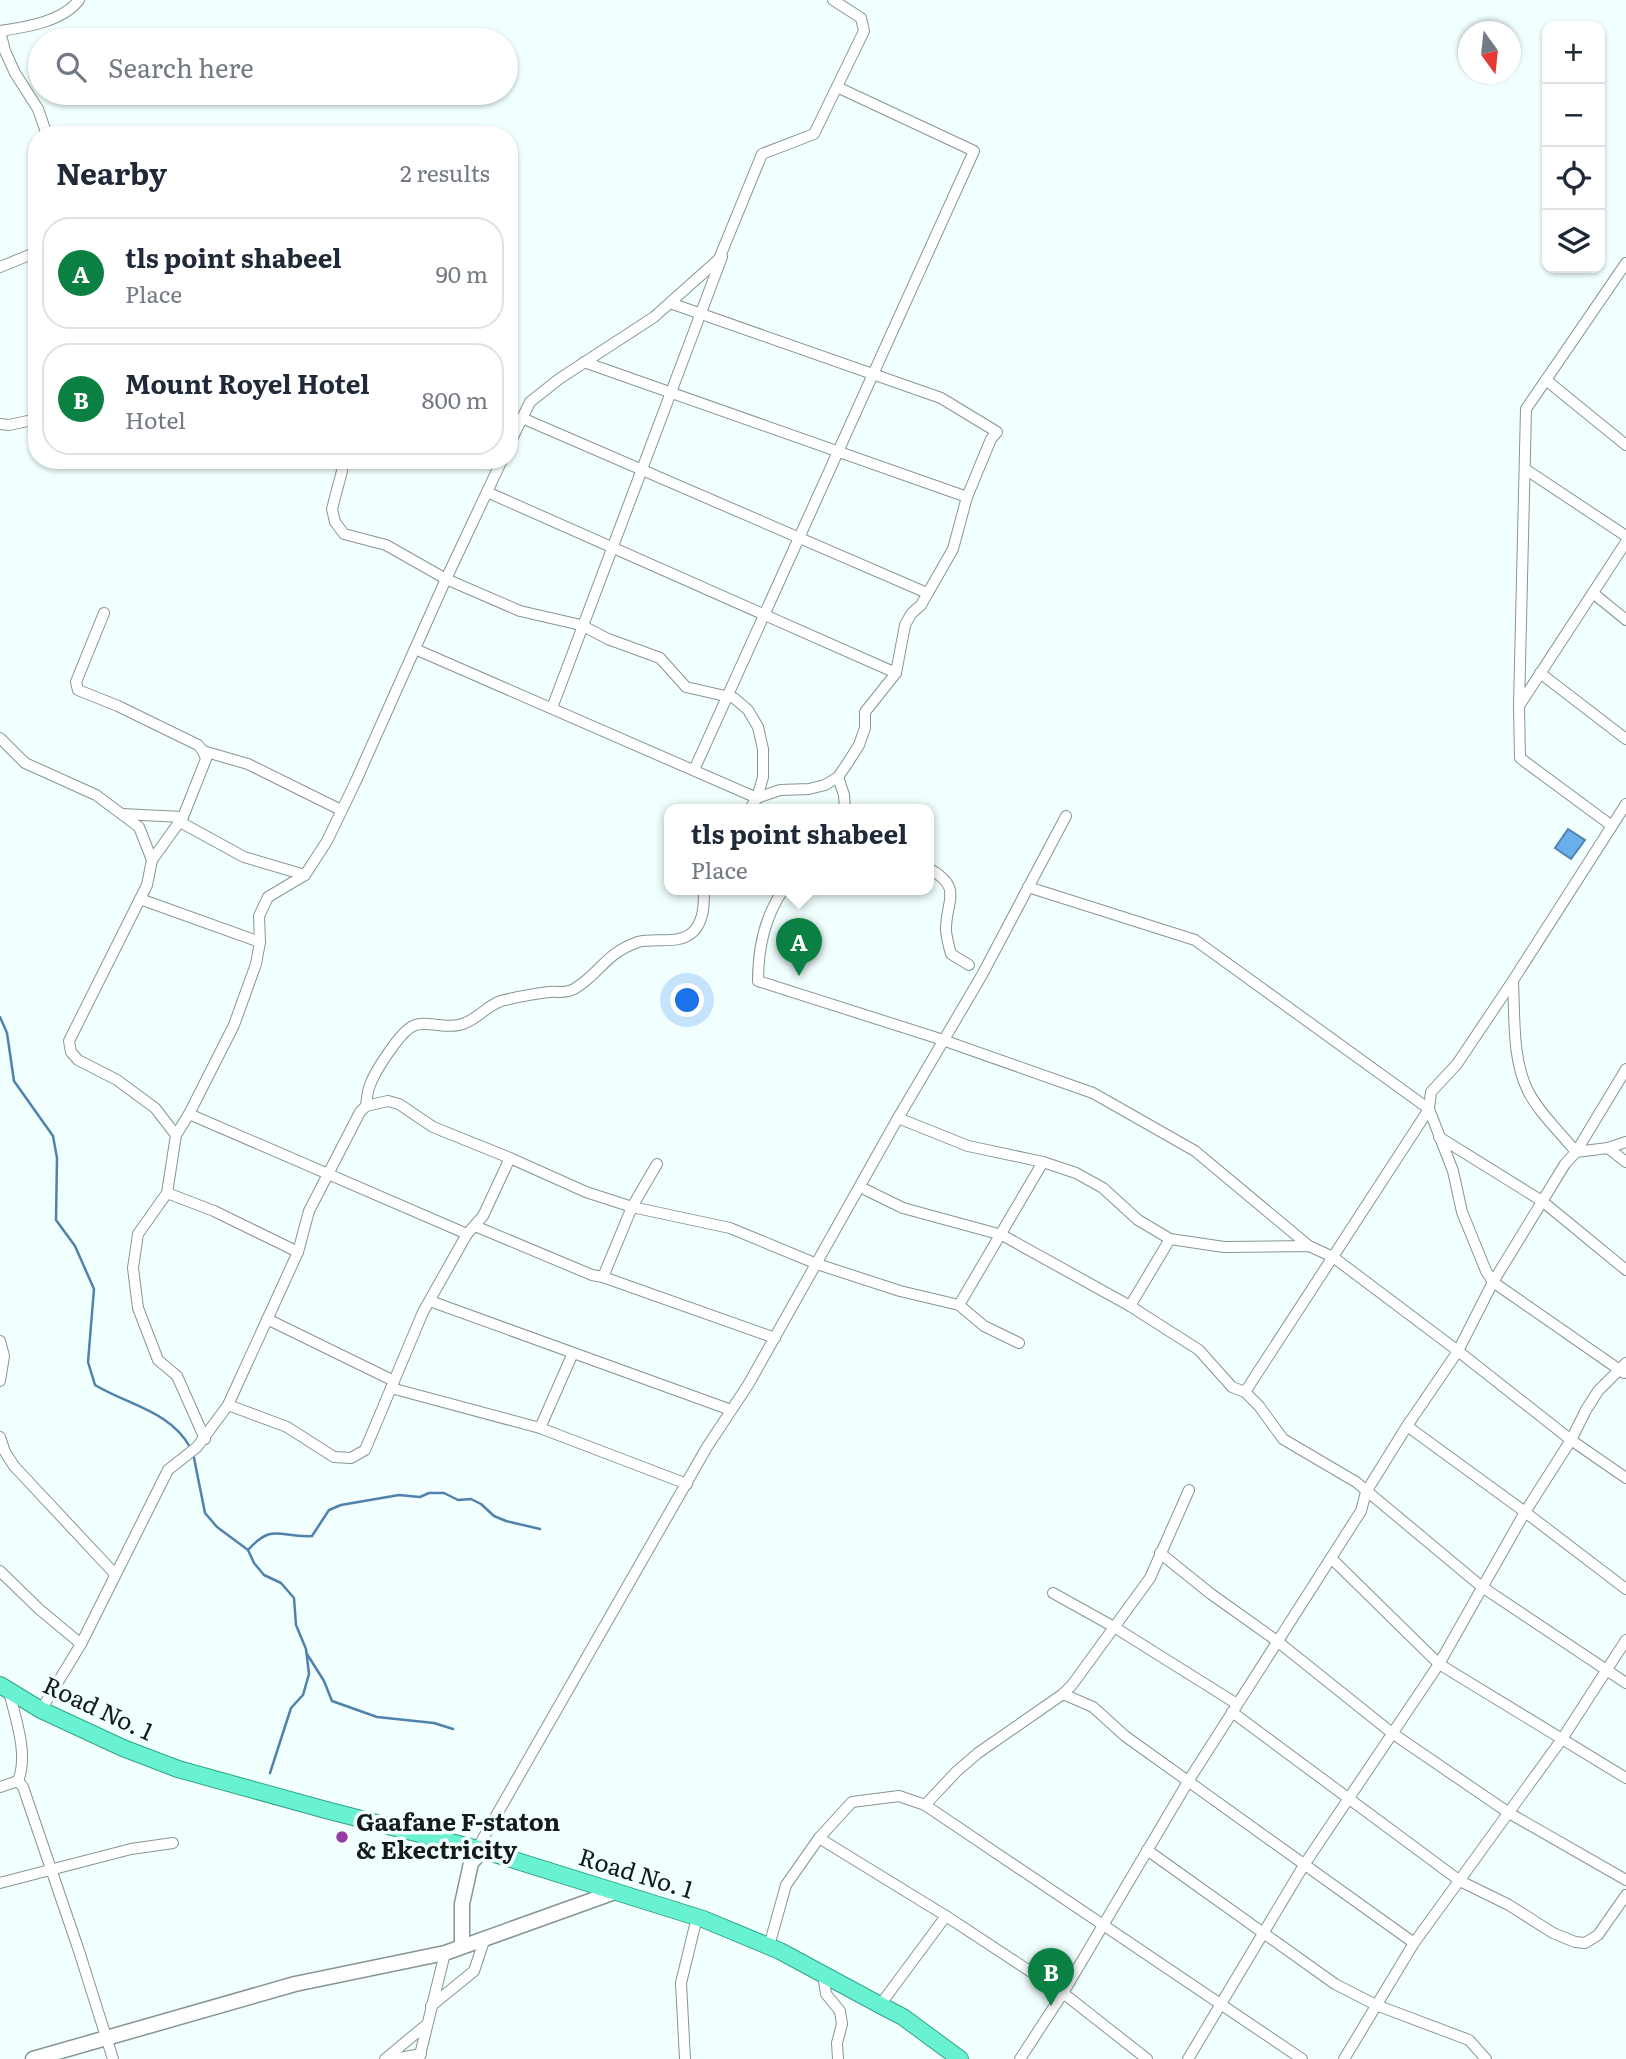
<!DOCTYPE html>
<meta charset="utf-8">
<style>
:root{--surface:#fff;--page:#f6f6f7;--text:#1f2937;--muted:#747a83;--line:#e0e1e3;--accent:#0b8043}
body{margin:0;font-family:Literata,serif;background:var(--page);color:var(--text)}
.controls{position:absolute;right:21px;top:21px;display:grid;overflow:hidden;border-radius:14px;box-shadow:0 2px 5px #0004}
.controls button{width:63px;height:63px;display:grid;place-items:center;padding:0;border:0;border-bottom:2px solid var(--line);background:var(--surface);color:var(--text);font:35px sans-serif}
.compass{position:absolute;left:1458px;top:21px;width:63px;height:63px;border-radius:50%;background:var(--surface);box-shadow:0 2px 5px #0004;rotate:165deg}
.you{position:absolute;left:688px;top:1001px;width:24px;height:24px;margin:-18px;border:5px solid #fff;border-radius:50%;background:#1a73e8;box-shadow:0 0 0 10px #1a73e833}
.badge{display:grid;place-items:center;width:46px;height:46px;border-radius:50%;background:var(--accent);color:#fff;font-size:23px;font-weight:700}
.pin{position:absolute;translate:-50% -58px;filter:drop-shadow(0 2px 4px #0008)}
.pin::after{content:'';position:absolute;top:37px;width:24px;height:21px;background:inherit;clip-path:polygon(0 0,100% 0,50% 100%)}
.popup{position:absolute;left:664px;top:804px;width:270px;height:91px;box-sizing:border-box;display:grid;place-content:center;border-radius:14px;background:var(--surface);filter:drop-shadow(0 2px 5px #0005);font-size:23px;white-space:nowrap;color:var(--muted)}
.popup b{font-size:26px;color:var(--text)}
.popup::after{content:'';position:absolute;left:50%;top:100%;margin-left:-14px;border:14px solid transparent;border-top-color:var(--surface)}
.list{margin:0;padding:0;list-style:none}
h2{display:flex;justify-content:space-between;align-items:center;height:91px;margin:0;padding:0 28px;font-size:30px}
h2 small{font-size:23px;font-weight:400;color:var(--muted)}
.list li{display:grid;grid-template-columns:46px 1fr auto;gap:21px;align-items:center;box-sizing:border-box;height:112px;margin:0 14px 14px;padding:0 14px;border:2px solid var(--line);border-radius:28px}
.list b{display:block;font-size:26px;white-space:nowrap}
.list p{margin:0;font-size:23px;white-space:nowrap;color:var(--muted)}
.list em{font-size:23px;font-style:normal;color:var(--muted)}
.icon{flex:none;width:38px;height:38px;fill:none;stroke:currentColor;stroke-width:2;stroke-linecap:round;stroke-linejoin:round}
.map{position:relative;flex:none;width:1626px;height:2059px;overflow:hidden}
.search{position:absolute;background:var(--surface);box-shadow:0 2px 5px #0004;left:28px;top:28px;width:490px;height:77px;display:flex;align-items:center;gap:18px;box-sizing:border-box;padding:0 24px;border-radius:38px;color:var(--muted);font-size:26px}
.panel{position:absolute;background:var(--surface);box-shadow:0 2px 5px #0004;left:28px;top:126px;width:490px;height:343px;border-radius:28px}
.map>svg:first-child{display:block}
.water{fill:#6aaeeb;stroke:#5082ac;stroke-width:2}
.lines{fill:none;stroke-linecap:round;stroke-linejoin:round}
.stream{stroke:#5082ac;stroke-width:2.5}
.minor-casing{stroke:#889595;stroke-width:12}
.secondary-casing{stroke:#889595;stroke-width:17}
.trunk-casing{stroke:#32a48a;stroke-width:18}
.minor{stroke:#fff;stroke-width:10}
.secondary{stroke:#fff;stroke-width:14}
.trunk{stroke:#68f2d2;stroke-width:16}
.poi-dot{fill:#953ca8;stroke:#f1ffff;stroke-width:2.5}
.labels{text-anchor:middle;stroke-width:7;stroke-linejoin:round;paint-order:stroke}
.street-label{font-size:24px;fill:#151a1a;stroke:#f1ffff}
.poi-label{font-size:24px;font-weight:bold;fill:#151a1a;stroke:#f1ffff;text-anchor:start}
</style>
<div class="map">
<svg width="1626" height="2059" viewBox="0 0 1626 2059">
<rect width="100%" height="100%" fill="#f1ffff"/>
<polygon class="water" points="1568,829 1585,840 1571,859 1555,848"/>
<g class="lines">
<g class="stream">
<path d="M0 1017 7 1033 14 1081 53 1136 57 1158 56 1220 75 1246 94 1289 88 1362 95 1385C128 1405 170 1411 190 1447"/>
<polyline points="193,1453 205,1513 217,1527 248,1550 254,1563 264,1575 281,1583 294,1598 296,1625 306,1649 309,1674 303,1695 291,1708 270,1773"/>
<path d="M248 1550C273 1522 280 1538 312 1536L329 1510 341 1505 399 1495 420 1497 429 1493H444L458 1500 471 1499 481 1504 494 1516 506 1521 540 1529"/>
<polyline points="307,1654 324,1681 332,1701 377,1717 434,1723 453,1729"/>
</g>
<g class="minor-casing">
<g id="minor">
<path d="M47 135 38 109 15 73 5 51 0 31C26 27 62 22 79 0"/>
<polyline points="0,267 37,252"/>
<polyline points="584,362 967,497"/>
<polyline points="1546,380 1626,445"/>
<polyline points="522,418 927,593"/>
<polyline points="0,424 9,425 37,419"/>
<polyline points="509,445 530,402 559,379 654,317 719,259 762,154 814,134 864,31 861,18 833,0"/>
<polyline points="341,460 342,471 332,509 335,522 344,534 386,545 446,579 520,611 581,625 608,639 660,658 686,687 734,698 748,710 758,727 763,749 763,777 757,798 749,810"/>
<polyline points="1525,469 1626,536"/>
<polyline points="487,492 896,673"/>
<polyline points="1593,593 1626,620"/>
<polyline points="104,613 76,682 78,690 118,706 198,745 203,751 206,759 183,817 152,860"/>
<polyline points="415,649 757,798 780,790 809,789 825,785 838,777 847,764 859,745 865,728 865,712 896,673 905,625 911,614 921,605 953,549 967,497 991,439 997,432 941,398 670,303"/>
<polyline points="1540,673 1626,739"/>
<polyline points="1519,706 1526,409 1626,263"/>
<polyline points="552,708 722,257"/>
<polyline points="0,738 25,763 96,795 139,827 152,860 147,885 69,1041 71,1052 78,1060 117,1080 155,1108 176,1135"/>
<polyline points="203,751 248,764 341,810"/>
<polyline points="694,770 974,151 837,87"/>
<polyline points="838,777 844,795 845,810"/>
<polyline points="122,814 183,817"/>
<polyline points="180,822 244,857 305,875"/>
<polyline points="1612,826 1520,758 1519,706 1626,542"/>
<path d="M928 868C965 888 945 901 946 931 947 939 949 947 951 954L969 965"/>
<polyline points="1028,887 1195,940 1429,1109 1245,1392"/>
<path d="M783 890C764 918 758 948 758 981L937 1038 1093 1093 1195 1151 1309 1246"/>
<polyline points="140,899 260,942"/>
<path d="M1513 983C1515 1018 1512 1059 1528 1091 1539 1113 1561 1133 1576 1152L1626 1069"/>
<path d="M366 1106C367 1100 367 1092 370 1085 375 1071 400 1032 413 1026 426 1019 447 1031 465 1023 478 1018 487 1006 501 1001 516 997 533 994 549 992 558 991 565 994 574 989 601 973 604 954 638 942 656 937 679 946 694 931 704 920 704 904 704 890"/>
<polyline points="189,1114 467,1234"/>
<polyline points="898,1118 968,1146 1043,1162 1076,1173 1103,1188 1138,1220 1170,1239 1224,1247 1309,1246 1333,1257 1458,1351 1571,1440 1626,1478"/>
<polyline points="1439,1137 1542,1201 1626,1270"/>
<polyline points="1608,1148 1626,1162"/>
<polyline points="860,1187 903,1208 1002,1235 1130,1306 1199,1350 1232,1387 1245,1392 1259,1406 1283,1439 1356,1482 1482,1587 1626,1683"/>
<polyline points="167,1193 214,1211 298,1252"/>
<polyline points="475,1226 592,1275 603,1277 632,1207 657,1164"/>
<polyline points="603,1277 775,1338"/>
<polyline points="430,1301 731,1410"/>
<polyline points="959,1305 1043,1162"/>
<polyline points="1130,1306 1170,1239"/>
<polyline points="267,1319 394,1381"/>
<polyline points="0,1341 4,1356 0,1381"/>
<polyline points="1624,1373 1493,1282 1486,1271 1462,1212 1453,1171 1429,1109 1431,1092 1457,1064 1512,982 1626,804"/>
<polyline points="391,1388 540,1428 687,1484"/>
<polyline points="228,1405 287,1427 334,1457 351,1458 365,1450 423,1312 467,1234 483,1216 510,1158"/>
<polyline points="1407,1426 1525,1512 1626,1589"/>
<polyline points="540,1428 573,1353"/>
<polyline points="0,1437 5,1452 14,1466 115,1574"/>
<polyline points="205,1439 177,1376 158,1360 138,1308 133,1268 138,1234 167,1193 176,1135 189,1114 234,1025 256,964 260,942 259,916 268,897 305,875 327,841 355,783 446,579 502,460"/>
<polyline points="1160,1553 1211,1594 1277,1641 1392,1733 1509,1813 1626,1880"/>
<polyline points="1331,1558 1439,1664 1626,1778"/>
<polyline points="0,1571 39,1609 81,1644"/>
<polyline points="1053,1593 1114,1627 1237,1704"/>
<path d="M9 1691C15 1718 29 1754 18 1781L23 1787 79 1951 113 2059"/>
<polyline points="1063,1694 1093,1707 1125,1736 1414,1943"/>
<polyline points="41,1710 81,1644 168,1470 197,1447 228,1405 298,1252 309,1211 360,1112 366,1106 388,1101 399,1104 433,1127 510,1158 586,1192 632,1207 730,1228 817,1264 900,1291 959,1305 984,1326 1019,1343"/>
<polyline points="1232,1712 1460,1881 1509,1905 1553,1933 1575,1942 1585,1943 1598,1935 1626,1895"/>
<polyline points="0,1787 18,1781"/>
<polyline points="925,1805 957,1771 978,1753 1063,1694 1072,1685 1150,1578 1189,1490"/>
<polyline points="819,1838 946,1916 1063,1993 1147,2059"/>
<polyline points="477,1849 707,1447 748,1385 898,1118 982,975 1066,816"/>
<polyline points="1147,1850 1335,1984 1376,2005 1469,2040 1486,2059"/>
<polyline points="0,1883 131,1849 173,1843"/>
<polyline points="769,1946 786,1885 819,1838 852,1802 899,1796 925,1805 1302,2059"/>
<polyline points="823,1974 826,1994 840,2011 842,2024 837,2043 838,2059"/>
<polyline points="880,2005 946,1916"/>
<polyline points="431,2006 474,1971 485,1938"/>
<polyline points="385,2059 426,2025"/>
<polyline points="394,2059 421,2054"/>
<polyline points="419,2059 445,1953"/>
<polyline points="685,2059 681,1983 697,1917"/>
<polyline points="1020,2059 1063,1993 1189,1780 1361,1511 1366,1492 1407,1426 1458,1351 1493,1282 1565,1164 1576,1152 1608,1148 1626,1142"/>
<polyline points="1188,2059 1304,1865 1439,1664 1525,1512 1571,1440 1586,1410 1598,1391 1626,1363"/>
<polyline points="1344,2059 1414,1943 1562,1739 1626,1640"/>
</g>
</g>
<g class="secondary-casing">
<g id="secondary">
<polyline points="462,1945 462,1904 471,1863 482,1850"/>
<polyline points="33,2059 295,1984 445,1953 615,1892"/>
</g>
</g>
<g class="trunk-casing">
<polyline id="trunk" points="0,1685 41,1710 123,1748 178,1769 326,1810 482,1850 703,1919 780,1951 880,2005 903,2017 960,2059"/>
</g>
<use href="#minor" class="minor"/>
<use href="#secondary" class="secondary"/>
<use href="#trunk" class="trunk"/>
</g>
<circle class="poi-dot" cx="342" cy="1837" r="7"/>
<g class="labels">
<g class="street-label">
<text transform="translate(98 1709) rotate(25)" y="8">Road No. 1</text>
<text transform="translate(636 1874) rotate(17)" y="8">Road No. 1</text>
</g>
<g class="poi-label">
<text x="356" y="1831">Gaafane F-staton<tspan x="356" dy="28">&amp; Ekectricity</tspan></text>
</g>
</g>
</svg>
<div class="controls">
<button>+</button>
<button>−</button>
<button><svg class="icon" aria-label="locate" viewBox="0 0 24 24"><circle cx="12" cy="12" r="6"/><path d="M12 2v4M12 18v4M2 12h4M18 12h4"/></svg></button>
<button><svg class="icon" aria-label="layers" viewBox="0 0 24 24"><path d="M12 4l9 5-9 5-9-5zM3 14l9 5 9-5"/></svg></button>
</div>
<svg class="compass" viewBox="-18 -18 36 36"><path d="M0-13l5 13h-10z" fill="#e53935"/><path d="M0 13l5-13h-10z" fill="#747a83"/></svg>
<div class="you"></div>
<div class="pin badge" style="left:799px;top:976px">A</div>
<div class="popup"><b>tls point shabeel</b>Place</div>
<div class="pin badge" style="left:1051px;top:2006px">B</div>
<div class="search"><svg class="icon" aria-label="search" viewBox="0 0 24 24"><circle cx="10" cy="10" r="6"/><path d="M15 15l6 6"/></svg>Search here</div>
<section class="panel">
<h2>Nearby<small>2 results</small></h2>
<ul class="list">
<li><span class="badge">A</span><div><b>tls point shabeel</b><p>Place</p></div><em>90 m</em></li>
<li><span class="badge">B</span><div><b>Mount Royel Hotel</b><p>Hotel</p></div><em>800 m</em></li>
</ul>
</section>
</div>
